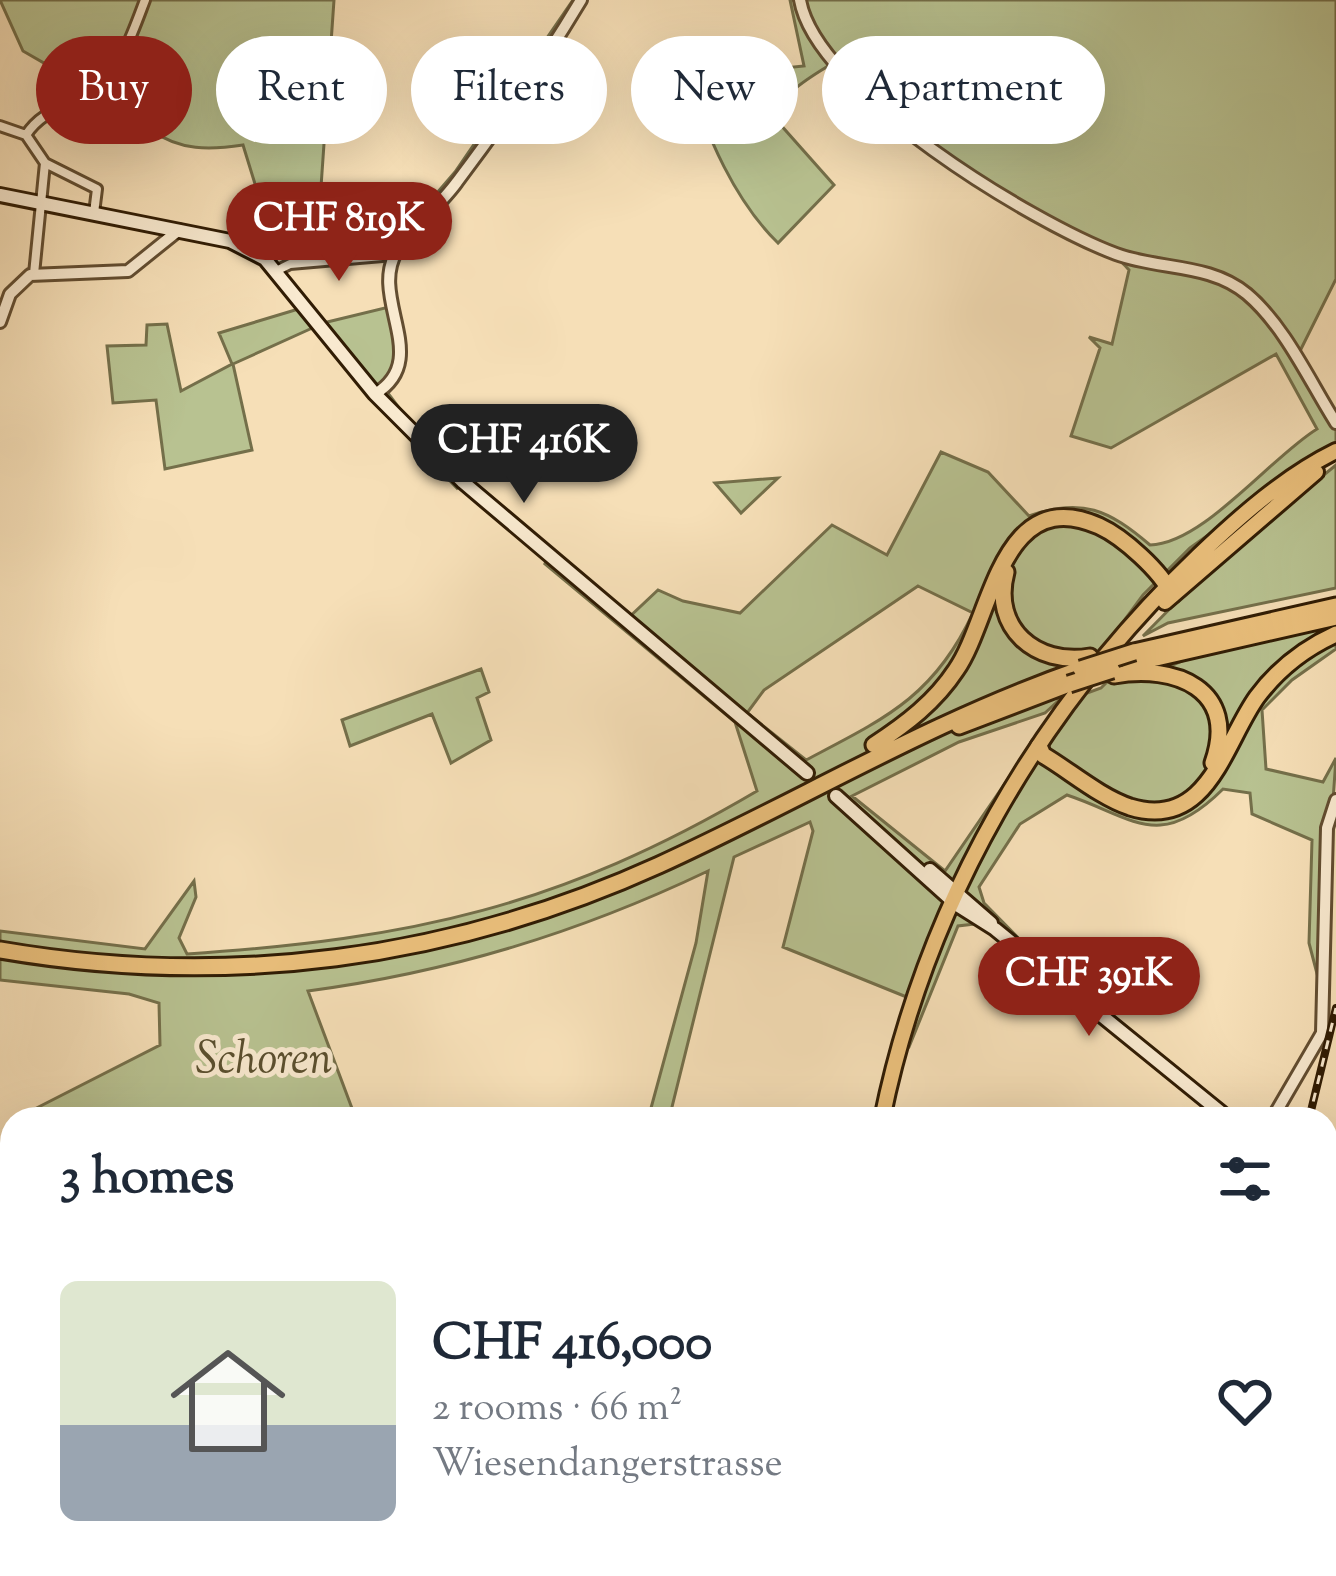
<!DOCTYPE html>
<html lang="en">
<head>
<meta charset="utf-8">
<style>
  :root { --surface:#fff; --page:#f2f2f3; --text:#1f2937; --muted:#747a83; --line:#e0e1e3; --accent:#8f2418 }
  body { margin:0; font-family:"Sorts Mill Goudy",serif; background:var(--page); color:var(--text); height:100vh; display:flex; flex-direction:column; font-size:45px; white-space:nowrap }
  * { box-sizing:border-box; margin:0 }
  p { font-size:39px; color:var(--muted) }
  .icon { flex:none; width:66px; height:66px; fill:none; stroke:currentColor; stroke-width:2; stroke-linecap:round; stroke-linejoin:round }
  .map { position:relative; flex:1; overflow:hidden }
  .panel { position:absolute; left:0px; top:1107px; width:1338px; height:471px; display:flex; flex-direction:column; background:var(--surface); border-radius:36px 36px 0 0; box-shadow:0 12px 48px #0002 }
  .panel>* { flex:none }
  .top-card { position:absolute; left:36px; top:36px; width:1266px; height:108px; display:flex; gap:24px }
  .price { position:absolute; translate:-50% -102px; padding:0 27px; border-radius:42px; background:var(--accent); color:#fff; font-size:39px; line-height:78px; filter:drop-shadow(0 3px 6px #0008) }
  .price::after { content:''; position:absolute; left:50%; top:72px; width:36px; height:27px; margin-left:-18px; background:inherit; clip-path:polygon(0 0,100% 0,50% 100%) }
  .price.active { background:#222; color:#fff }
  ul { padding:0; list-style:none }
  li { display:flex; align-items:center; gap:36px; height:300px; padding:0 60px }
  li+li { border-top:3px solid var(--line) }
  li span { display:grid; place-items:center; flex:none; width:336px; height:240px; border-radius:18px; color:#555 }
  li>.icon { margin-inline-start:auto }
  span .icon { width:144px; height:144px; fill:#fffc; stroke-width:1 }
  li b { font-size:51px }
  h2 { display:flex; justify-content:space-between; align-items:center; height:144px; padding:0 60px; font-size:51px }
  .tag { padding:0 42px; border-radius:54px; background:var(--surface); box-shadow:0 12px 48px #0002; font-size:42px; line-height:108px }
  .tag.active { background:var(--accent); color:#fff }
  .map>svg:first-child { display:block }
  .green { fill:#b8c291; stroke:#746f4a; stroke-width:3; fill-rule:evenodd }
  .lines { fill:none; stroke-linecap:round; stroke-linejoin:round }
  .stream { stroke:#717c6e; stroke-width:3 }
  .minor-casing { stroke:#624d31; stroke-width:14 }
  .tertiary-casing { stroke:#624d31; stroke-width:16 }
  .secondary-casing { stroke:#301c04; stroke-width:18 }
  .primary-casing { stroke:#301c04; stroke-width:20 }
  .motorway-casing { stroke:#301c04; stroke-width:21 }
  .minor { stroke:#f9ead0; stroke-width:8 }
  .tertiary { stroke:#f9ead0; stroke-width:10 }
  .secondary { stroke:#f9ead0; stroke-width:12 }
  .primary { stroke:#ebc07c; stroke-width:14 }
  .motorway { stroke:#ebc07c; stroke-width:15 }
  .rail-casing { stroke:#301c04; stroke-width:8 }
  .rail { stroke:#f9ead0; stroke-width:3; stroke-dasharray:9; stroke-linecap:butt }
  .motorway-bridge-casing { stroke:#301c04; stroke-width:21; stroke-linecap:butt }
  .motorway-bridge { stroke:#ebc07c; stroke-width:15 }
  .labels { text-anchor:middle; stroke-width:10; stroke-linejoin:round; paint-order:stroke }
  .park-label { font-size:45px; font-style:italic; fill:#594e2e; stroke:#f9ead0 }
</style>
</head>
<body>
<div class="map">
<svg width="1336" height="1576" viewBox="0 0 1336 1576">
  <rect width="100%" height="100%" fill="#f6dfb7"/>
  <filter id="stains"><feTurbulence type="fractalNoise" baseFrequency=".00167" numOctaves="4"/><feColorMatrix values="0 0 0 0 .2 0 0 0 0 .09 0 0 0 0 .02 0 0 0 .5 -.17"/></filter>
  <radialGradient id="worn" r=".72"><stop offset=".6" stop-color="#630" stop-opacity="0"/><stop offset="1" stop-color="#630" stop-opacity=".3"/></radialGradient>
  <!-- green -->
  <path class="green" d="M0,0H334L318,230L257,220L260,200L243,145C210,150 180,151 151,130C138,121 134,118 117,116L118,85L96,88L71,54L44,63L23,51Z
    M573,0H581L456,185L394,255L317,265L318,238L400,236L455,172Z
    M790,0H1336V279L1296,359L1336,422V444L1190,548L1143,595L1098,656L1064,663L1058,701L1045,713L959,742L852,796L945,871L1060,703L1101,688L1114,675L1170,672V666L1189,658L1336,625V634L1288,670L1336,639V649L1292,680L1262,710L1266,769L1323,782L1336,758L1320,985L1309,943L1312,840L1252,814L1250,793L1223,789C1159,853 1133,817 1067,795L1020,824L979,887L984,903L1034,954L983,923L958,926L909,1047L897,1060L914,1000L783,947L813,831L810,822L734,857L669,1119H648L696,943L708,871C578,933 450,972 308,991L356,1119H15L160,1045L159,1003L129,994L0,980V931L145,949L194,881L196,897L179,938L187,954C412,939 560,907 757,791L735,722L544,563L558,566L625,621L658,590L683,601L740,613L832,525L887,555L941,452L988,472L1029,516C1082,497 1109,510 1150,545C1203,544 1271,457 1317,429L1276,354L1111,448L1071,436L1100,348L1089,337L1112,344L1129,270C1103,239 1060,229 1026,208C955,168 890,120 834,62C813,77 774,94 779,123L834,185L778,243C738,204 702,133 693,77L804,66ZM918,586L973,613C934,697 884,719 806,760L747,713L764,690Z
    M393,306L402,355L384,388L403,413L400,417L463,482L457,488L371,399L374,393L319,325L233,364L252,450L165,469L156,400L113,403L107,346L146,345L147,325L167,324L181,391L232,364L219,333L305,307L319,324Z
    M1336,465V588L1168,623L1143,636L1209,569Z
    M778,478L741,513L715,483Z
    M481,669L489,692L477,698L491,740L451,763L432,714L350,746L342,720Z
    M1326,1309L1336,1316V1576H1086L1092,1566H1326Z
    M12,1358V1566H265L261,1576H0V1423Z
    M272,1566H498V1576H268Z
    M689,1566H855V1576H696Z"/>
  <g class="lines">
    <!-- stream -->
    <path class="stream" d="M102,78L122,46
      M194,1576L195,1566"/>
    <defs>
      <path id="minor" d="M0,126L26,135L45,163L34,274
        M26,135C44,107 74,106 98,86C122,66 134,29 145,0
        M45,163L97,189L94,213
        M276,271L290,264L394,255
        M958,1576L965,1566"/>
      <path id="tertiary" d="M800,0C816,92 1033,223 1116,254C1159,270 1210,263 1247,294C1285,326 1310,382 1336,423
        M0,322L10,294L30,275L128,271L179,230
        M375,394C433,359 368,298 397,251C413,226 439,207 457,182C500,125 544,62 581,0
        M1272,1119L1322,1033L1327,828L1336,800"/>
      <path id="secondary" d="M0,195L230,241L265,259L375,394L463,482L807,773
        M836,796L957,905L995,929L1229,1119
        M930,870L991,923
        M1326,1190L1336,1197"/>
      <path id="primary" d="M1165,602L1316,472
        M882,1119C926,903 1039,708 1198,556C1239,517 1285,476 1336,451
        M867,1576V1566"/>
      <path id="motorway" d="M1006,572C991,628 1036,666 1090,657
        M1134,652L1336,606
        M1130,664L1336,617
        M1114,675C1175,664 1239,689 1213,763
        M959,726L1069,684
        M874,745C906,724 935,702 956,670C992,619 1000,482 1099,526C1123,537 1161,571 1172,595
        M1039,746L1043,755C1070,771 1100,797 1130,807C1208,831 1224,743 1257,697C1278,669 1305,648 1336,634
        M0,950C226,989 450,960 659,865C804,799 928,722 1081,669"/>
    </defs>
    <!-- minor casing -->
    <use href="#minor" class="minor-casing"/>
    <!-- tertiary casing -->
    <use href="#tertiary" class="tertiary-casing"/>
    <!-- secondary casing -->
    <use href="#secondary" class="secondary-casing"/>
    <!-- primary casing -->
    <use href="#primary" class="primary-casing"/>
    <!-- motorway casing -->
    <use href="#motorway" class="motorway-casing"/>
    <!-- minor -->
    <use href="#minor" class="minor"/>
    <!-- tertiary -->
    <use href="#tertiary" class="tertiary"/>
    <!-- secondary -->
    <use href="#secondary" class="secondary"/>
    <!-- primary -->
    <use href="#primary" class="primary"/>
    <!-- motorway -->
    <use href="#motorway" class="motorway"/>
    <defs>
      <path id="rail" d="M1309,1119L1336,1008
        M1060,1576L1066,1566"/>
    </defs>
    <!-- rail casing -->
    <use href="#rail" class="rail-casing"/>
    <!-- rail -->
    <use href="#rail" class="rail"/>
    <defs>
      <path id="motorway-bridge" d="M1081,669L1134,652
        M1069,684L1112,670"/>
    </defs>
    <!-- motorway-bridge casing -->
    <use href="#motorway-bridge" class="motorway-bridge-casing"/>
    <!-- motorway-bridge -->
    <use href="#motorway-bridge" class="motorway-bridge"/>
  </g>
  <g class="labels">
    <!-- park labels -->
    <g class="park-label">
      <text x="264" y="1072">Schoren</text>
    </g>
  </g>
  <rect width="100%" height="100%" filter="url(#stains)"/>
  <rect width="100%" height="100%" fill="url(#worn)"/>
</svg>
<b class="price" style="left:339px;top:284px">CHF 819K</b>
<b class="price active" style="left:524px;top:506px">CHF 416K</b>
<b class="price" style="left:1089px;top:1039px">CHF 391K</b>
<div class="top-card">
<a class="tag active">Buy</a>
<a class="tag">Rent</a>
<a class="tag">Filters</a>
<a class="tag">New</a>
<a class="tag">Apartment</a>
</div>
<section class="panel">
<h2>3 homes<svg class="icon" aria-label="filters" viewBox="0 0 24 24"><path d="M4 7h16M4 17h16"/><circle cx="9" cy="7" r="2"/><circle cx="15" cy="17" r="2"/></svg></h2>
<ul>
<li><span style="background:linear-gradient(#dfe7d0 60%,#9aa5b1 0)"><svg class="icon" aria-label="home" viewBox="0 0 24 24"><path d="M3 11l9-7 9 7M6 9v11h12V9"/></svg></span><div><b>CHF 416,000</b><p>2 rooms · 66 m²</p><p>Wiesendangerstrasse</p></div><svg class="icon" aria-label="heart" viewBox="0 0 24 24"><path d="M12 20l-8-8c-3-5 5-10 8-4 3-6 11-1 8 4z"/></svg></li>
</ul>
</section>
</div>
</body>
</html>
